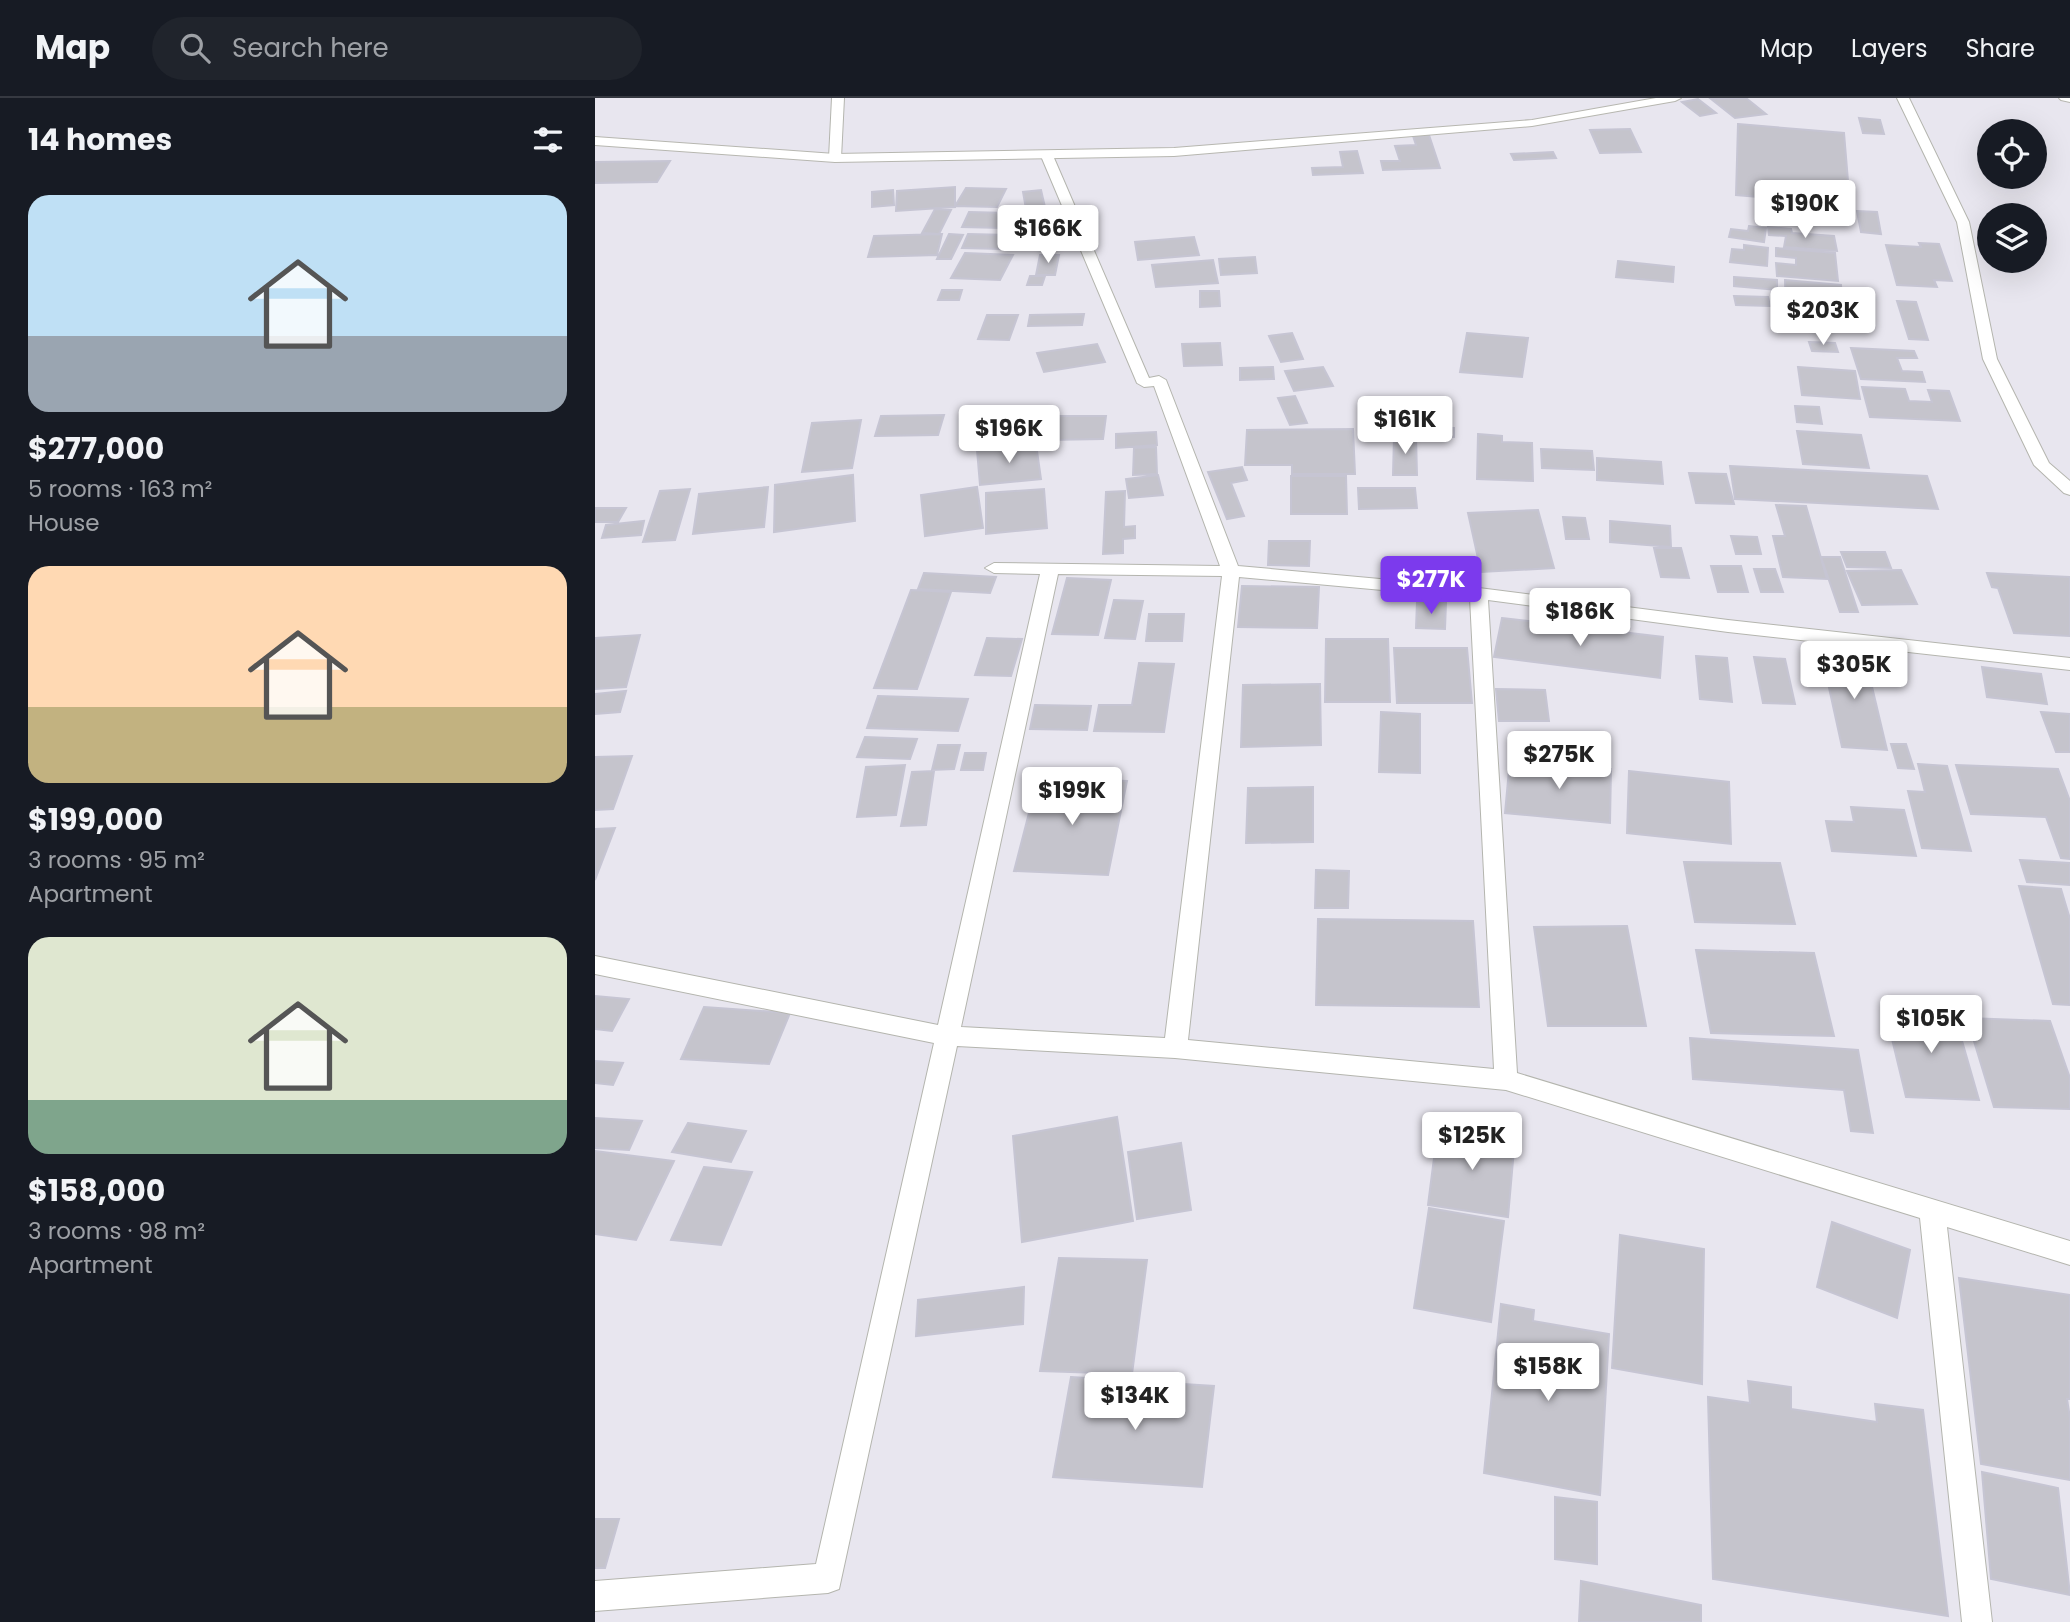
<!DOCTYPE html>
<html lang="en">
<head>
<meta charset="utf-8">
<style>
  :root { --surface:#171b24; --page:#20242c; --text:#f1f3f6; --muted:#9ea1a6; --line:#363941; --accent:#7c3aed }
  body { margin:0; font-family:Poppins,sans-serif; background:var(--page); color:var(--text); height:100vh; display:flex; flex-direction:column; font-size:26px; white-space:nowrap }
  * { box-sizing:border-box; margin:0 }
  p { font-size:23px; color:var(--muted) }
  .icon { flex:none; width:38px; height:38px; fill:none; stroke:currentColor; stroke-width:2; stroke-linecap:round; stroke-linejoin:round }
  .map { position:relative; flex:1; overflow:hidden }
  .panel { display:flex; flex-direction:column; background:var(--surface); width:595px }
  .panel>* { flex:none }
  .controls { position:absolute; left:1382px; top:21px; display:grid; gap:14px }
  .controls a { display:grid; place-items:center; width:70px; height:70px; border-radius:50%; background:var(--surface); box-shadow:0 7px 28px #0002; font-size:35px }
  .price { position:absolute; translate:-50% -60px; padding:0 16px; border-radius:7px; background:#fff; color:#222; font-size:23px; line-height:46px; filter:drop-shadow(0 2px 4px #0008) }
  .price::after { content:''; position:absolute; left:50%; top:42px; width:21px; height:16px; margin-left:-10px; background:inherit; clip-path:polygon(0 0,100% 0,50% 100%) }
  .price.active { background:var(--accent); color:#fff }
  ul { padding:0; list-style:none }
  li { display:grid; align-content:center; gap:14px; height:371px; padding:0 28px }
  li span { display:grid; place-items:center; height:217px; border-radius:21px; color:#555 }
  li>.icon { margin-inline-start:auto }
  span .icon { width:126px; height:126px; fill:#fffc; stroke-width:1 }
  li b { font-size:30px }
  h2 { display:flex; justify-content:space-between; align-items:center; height:84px; padding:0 28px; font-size:30px }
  header { display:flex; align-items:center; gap:42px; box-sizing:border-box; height:98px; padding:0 35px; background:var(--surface); border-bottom:2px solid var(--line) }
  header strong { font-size:33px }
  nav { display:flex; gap:38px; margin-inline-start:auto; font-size:24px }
  .search { width:490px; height:63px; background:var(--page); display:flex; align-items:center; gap:18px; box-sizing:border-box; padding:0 24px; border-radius:38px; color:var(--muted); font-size:26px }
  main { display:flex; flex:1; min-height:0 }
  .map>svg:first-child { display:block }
  .building { fill:#c5c4cc; stroke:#c6c5d3; stroke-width:2 }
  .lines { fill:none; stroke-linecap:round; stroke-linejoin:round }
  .street-casing { stroke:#b4b5ae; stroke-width:2 }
  .secondary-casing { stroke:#b7b7b0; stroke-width:2 }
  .street { fill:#fff; fill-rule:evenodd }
  .secondary { fill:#fff; fill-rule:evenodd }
</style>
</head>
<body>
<header>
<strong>Map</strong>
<div class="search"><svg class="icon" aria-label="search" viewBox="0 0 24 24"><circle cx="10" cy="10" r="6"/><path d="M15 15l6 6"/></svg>Search here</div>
<nav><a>Map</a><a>Layers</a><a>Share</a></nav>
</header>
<main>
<section class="panel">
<h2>14 homes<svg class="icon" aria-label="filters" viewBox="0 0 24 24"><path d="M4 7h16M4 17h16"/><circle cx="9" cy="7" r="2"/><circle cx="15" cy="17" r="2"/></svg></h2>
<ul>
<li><span style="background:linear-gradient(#bfe0f5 65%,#9aa5b1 0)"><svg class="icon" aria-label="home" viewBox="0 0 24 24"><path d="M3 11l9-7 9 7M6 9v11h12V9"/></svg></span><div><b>$277,000</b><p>5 rooms · 163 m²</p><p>House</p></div></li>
<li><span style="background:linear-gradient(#ffd9b3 65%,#c2b280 0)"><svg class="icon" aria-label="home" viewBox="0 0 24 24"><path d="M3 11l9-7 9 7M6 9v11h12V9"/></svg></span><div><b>$199,000</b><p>3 rooms · 95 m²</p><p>Apartment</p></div></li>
<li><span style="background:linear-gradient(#dfe7d0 75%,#7fa58c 0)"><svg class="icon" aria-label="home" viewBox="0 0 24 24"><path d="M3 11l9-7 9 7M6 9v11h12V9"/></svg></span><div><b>$158,000</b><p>3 rooms · 98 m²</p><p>Apartment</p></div></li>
</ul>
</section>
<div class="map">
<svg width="1475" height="1524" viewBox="0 0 1475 1524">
  <rect width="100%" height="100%" fill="#e8e6ef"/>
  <!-- building -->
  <path class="building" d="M1151,0L1171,16L1140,20L1116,1Z
    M1103,1L1121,15L1105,18L1087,4Z
    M1264,20L1285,22L1289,36L1268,35Z
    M1143,26L1249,35L1255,107L1141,97Z
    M1035,31L1046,54L1005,55L995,32Z
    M834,37L845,70L788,72L786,63H805L800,48L821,47L818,38Z
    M762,53L768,75L718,77L717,70L748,69L745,54Z
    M958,54L961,60L919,62L916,56Z
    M75,63L62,84L0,85V64Z
    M360,89V109L301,113L302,93Z
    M371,90L411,91L402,109L360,108Z
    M298,92L299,107L277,109V94Z
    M446,92L450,109L431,111L428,94Z
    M340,111L356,112L344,136L327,135Z
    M1262,113L1282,114L1286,136L1266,134Z
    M374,114L414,115L408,130L367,129Z
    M416,121L433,122L429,132L412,131Z
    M1154,128L1171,130L1169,144L1134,139L1136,131L1153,133Z
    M1173,129L1196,131L1197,135L1239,138L1242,153L1189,149L1191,138L1174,137Z
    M347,136L342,157L273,159L279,138Z
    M354,136L368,137L356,161H342Z
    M373,136L413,137L407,151L367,150Z
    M599,139L604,157L543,162L540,144Z
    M1324,145L1344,146L1357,183L1339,182L1342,189L1302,187L1291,147L1326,149Z
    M1149,147L1173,150L1172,168L1135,164L1137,151L1149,152Z
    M1181,150L1240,155L1243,183L1182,178L1181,165L1201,167V160L1181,158Z
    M370,155L418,157L405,182L356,180Z
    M445,157H464L460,177H441Z
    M660,159L662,175L626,177L624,161Z
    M618,162L623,185L561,189L557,167Z
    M1023,163L1079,169L1078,184L1021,179Z
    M435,178H450L447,187H432Z
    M1139,179L1182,182V192L1139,188Z
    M1190,182L1246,187L1249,223L1233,222L1232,208L1213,207L1214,220L1191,218Z
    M347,192H367L364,202H343Z
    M605,193H624L625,208L605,209Z
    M1139,198L1173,199L1175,208L1141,207Z
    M1302,203L1321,204L1333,242L1314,241Z
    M489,216L487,227L433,228L435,217Z
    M392,217H423L414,242L383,241Z
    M697,235L708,261L686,264L674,238Z
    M872,235L933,240L927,279L865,274Z
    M1214,244L1240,245L1243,254L1217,253Z
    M625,245L627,267L589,268L587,246Z
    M502,246L510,264L449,274L442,255Z
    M1256,250L1319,253L1322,260H1302L1307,273L1327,274L1330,284L1266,281Z
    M678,269L679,281L645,282V270Z
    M728,269L738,288L699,293L690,273Z
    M1203,269L1260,273L1265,301L1207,297Z
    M1267,289L1310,291L1314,303L1337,304L1333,292L1354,293L1365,323L1275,319Z
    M700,298L712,325L695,327L683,300Z
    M1200,308L1224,309L1227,326L1202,324Z
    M349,317L343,337L280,338L286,318Z
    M457,318H511L508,341L453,342Z
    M266,322L257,370L207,374L217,325Z
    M818,329L859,330V339L818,337Z
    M758,331L760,376H697V367H650L652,332Z
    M1202,333L1266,337L1274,370L1208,366Z
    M561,334L562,347L521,350V336Z
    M883,336L907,338V344L937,345L938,383L882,381Z
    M799,338H821L822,377H798Z
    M441,346L446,381L385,387L382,352Z
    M561,349L562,376L538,377L539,350Z
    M946,351L997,353L999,372L947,370Z
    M1002,360L1066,364L1068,386L1002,382Z
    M1135,368L1332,378L1343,411L1140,401Z
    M647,369L652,382L636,385L649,418L632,421L613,374Z
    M1094,375L1131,376L1139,406L1101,405Z
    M258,377L260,423L179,434L180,387Z
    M563,377L568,397L534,400L531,381Z
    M696,378H751L752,416H696Z
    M173,389L169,429L98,436L104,396Z
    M382,389L388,430L330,438L326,397Z
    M763,390H820L822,410L764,411Z
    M95,391L80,442L48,444L65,393Z
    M449,391L452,430L391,436V395Z
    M530,393L529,429L540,428V440L528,441V455L508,456L511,394Z
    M1181,407L1211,408L1232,481L1188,479L1178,438H1190Z
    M0,410H31L23,424H0Z
    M943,412L959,470L886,474L873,415Z
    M968,419L990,420L994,441H971Z
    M49,423L46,437L7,440L11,427Z
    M1015,423L1075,428L1076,449L1015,444Z
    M1136,438L1162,439L1166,456H1141Z
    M674,443H715L714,468L673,467Z
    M1059,450H1086L1094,480L1066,479Z
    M1246,454H1290L1296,470L1252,469Z
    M1226,459H1245L1263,514H1245Z
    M1116,468H1146L1153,494H1123Z
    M1159,471H1180L1188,494H1166Z
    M1306,472L1322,506L1267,507L1252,473Z
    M329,475L401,479L395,495L323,491Z
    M1392,475L1475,479V538L1419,535L1403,490L1397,489Z
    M472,480L516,482L503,537L457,536Z
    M647,488L724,489L722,530L643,529Z
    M316,492L356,494L322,591L279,590Z
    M519,502L548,503L540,541L510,540Z
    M822,504L851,505L850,531L821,530Z
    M554,516H589L587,543H551Z
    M907,520L1068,539L1065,580L899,559Z
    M45,537L31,589L0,591V540Z
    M392,540L427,541L416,578L380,577Z
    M731,541H793L795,604H730Z
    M799,550H872L877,605H802Z
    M1226,553L1269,555L1292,652L1247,649Z
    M1101,558L1132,560L1137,604L1105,601Z
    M1159,559L1190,561L1200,606L1168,605Z
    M544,565L579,566L569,634L499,633L504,607H537Z
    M1387,569L1446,576L1452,606L1392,599Z
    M725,586L726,647L646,649L648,587Z
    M901,591L950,592L954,623H904Z
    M31,593L25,614L0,616V596Z
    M283,598L373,601L363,633L272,630Z
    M440,607L496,608L492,632L435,631Z
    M786,614L825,616V675L784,674Z
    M1446,614L1475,616V654H1461Z
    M270,639L322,641L315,661L262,659Z
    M1296,646H1311L1319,671L1303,670Z
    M343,647H365L359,671L337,672Z
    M370,655H391L388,672H366Z
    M37,658L18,711L0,712V659Z
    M915,661L1016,671L1015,725L910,715Z
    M1323,666L1352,668L1376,753L1327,750L1313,693L1330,694Z
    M310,667L301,717L262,719L271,669Z
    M1361,667L1463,671L1475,703V761L1466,760L1451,719L1376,716Z
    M339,673L331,727L306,728L317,674Z
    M1034,673L1134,684L1136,746L1032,735Z
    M443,680L532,683L513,777L419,773Z
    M718,689V744L651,745L653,690Z
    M1256,709L1309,712L1321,758L1237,753L1231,723L1259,724Z
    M20,730L0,782V731Z
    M1425,762L1475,765V787L1432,784Z
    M1089,764L1185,765L1200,826L1100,824Z
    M721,772L754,773L753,810H720Z
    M1424,788L1466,791L1475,821V907L1458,906Z
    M723,821L878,823L884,909L721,907Z
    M1032,828L1051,928H953L939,829Z
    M1101,852L1219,855L1239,938L1116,935Z
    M0,898L34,901L17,933L0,931Z
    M109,909L195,915L174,966L86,961Z
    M1290,912L1359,915L1384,1002L1311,999Z
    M1372,920L1455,923L1475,980V1011L1399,1009Z
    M1095,940L1263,952L1278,1035L1256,1033L1249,992L1098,981Z
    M0,963L28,965L18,987L0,985Z
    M522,1019L538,1123L427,1144L418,1038Z
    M0,1020L47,1023L34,1052L0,1050Z
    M93,1025L151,1033L136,1064L77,1054Z
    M843,1029L920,1040L913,1119L833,1107Z
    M586,1045L596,1112L542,1121L533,1054Z
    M0,1053L79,1063L41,1142L0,1136Z
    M109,1069L157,1074L126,1147L76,1142Z
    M834,1110L909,1123L896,1224L819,1210Z
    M1237,1124L1315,1152L1302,1220L1222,1189Z
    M1025,1137L1109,1151L1107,1286L1017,1270Z
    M464,1160L552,1162L537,1276L445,1273Z
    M1364,1180L1475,1197V1301H1472L1475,1320V1382L1386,1366Z
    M429,1189L428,1226L321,1238L323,1202Z
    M906,1206L939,1212L938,1223L1014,1236L1005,1397L889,1375Z
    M476,1279L619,1288L607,1389L458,1379Z
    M1153,1283L1196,1289V1311L1282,1324L1280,1306L1328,1312L1353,1518L1118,1481L1113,1299L1155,1305Z
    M1387,1374L1463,1390L1475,1497L1396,1481Z
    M960,1399L1002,1404V1466L960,1461Z
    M0,1421H24L10,1470H0Z
    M986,1483L1106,1507V1524H984Z"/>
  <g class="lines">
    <defs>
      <path id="street" d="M237,0H249L246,60L240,64L234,60Z
        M1302,0H1314L1374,124L1402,261L1454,365L1475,383V397L1469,395L1439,367L1388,261L1362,124Z
        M464,52L470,56L459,60L554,280L564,278L571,282L643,468L884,490L1133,522L1475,560V572L1133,534L893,502L922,975L1475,1143V1167L1352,1129L1397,1524H1367L1325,1120L911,992L580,960L362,948L244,1491L233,1495L0,1513V1483L221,1466L339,945L0,876V858L343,927L445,476L399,475L390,470L399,465L625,468L559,288L549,289L542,285L446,58ZM463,476L627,478L570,940L366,929ZM644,479L875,500L899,971L593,942Z"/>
      <path id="secondary" d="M1061,0H1086L1080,3L937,28L579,58L240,64L0,47V39L240,56L579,50L937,22Z
        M1464,0H1475V4L1466,2Z"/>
    </defs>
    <!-- street casing -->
    <use href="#street" class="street-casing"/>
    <!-- secondary casing -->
    <use href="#secondary" class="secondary-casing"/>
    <!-- street -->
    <use href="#street" class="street"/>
    <!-- secondary -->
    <use href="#secondary" class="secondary"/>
  </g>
</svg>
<div class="controls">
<a><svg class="icon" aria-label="locate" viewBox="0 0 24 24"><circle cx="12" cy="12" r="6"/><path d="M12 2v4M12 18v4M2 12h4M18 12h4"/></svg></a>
<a><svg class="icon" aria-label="layers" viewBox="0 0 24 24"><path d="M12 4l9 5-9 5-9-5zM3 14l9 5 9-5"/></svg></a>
</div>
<b class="price" style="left:1210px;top:142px">$190K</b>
<b class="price" style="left:453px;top:167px">$166K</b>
<b class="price" style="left:1228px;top:249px">$203K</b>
<b class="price" style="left:810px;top:358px">$161K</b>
<b class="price" style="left:414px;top:367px">$196K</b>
<b class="price active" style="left:836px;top:518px">$277K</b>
<b class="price" style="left:985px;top:550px">$186K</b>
<b class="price" style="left:1259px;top:603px">$305K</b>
<b class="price" style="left:964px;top:693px">$275K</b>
<b class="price" style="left:477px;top:729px">$199K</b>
<b class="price" style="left:1336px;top:957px">$105K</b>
<b class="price" style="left:877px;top:1074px">$125K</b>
<b class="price" style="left:953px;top:1305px">$158K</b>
<b class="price" style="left:540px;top:1334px">$134K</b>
</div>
</main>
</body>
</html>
